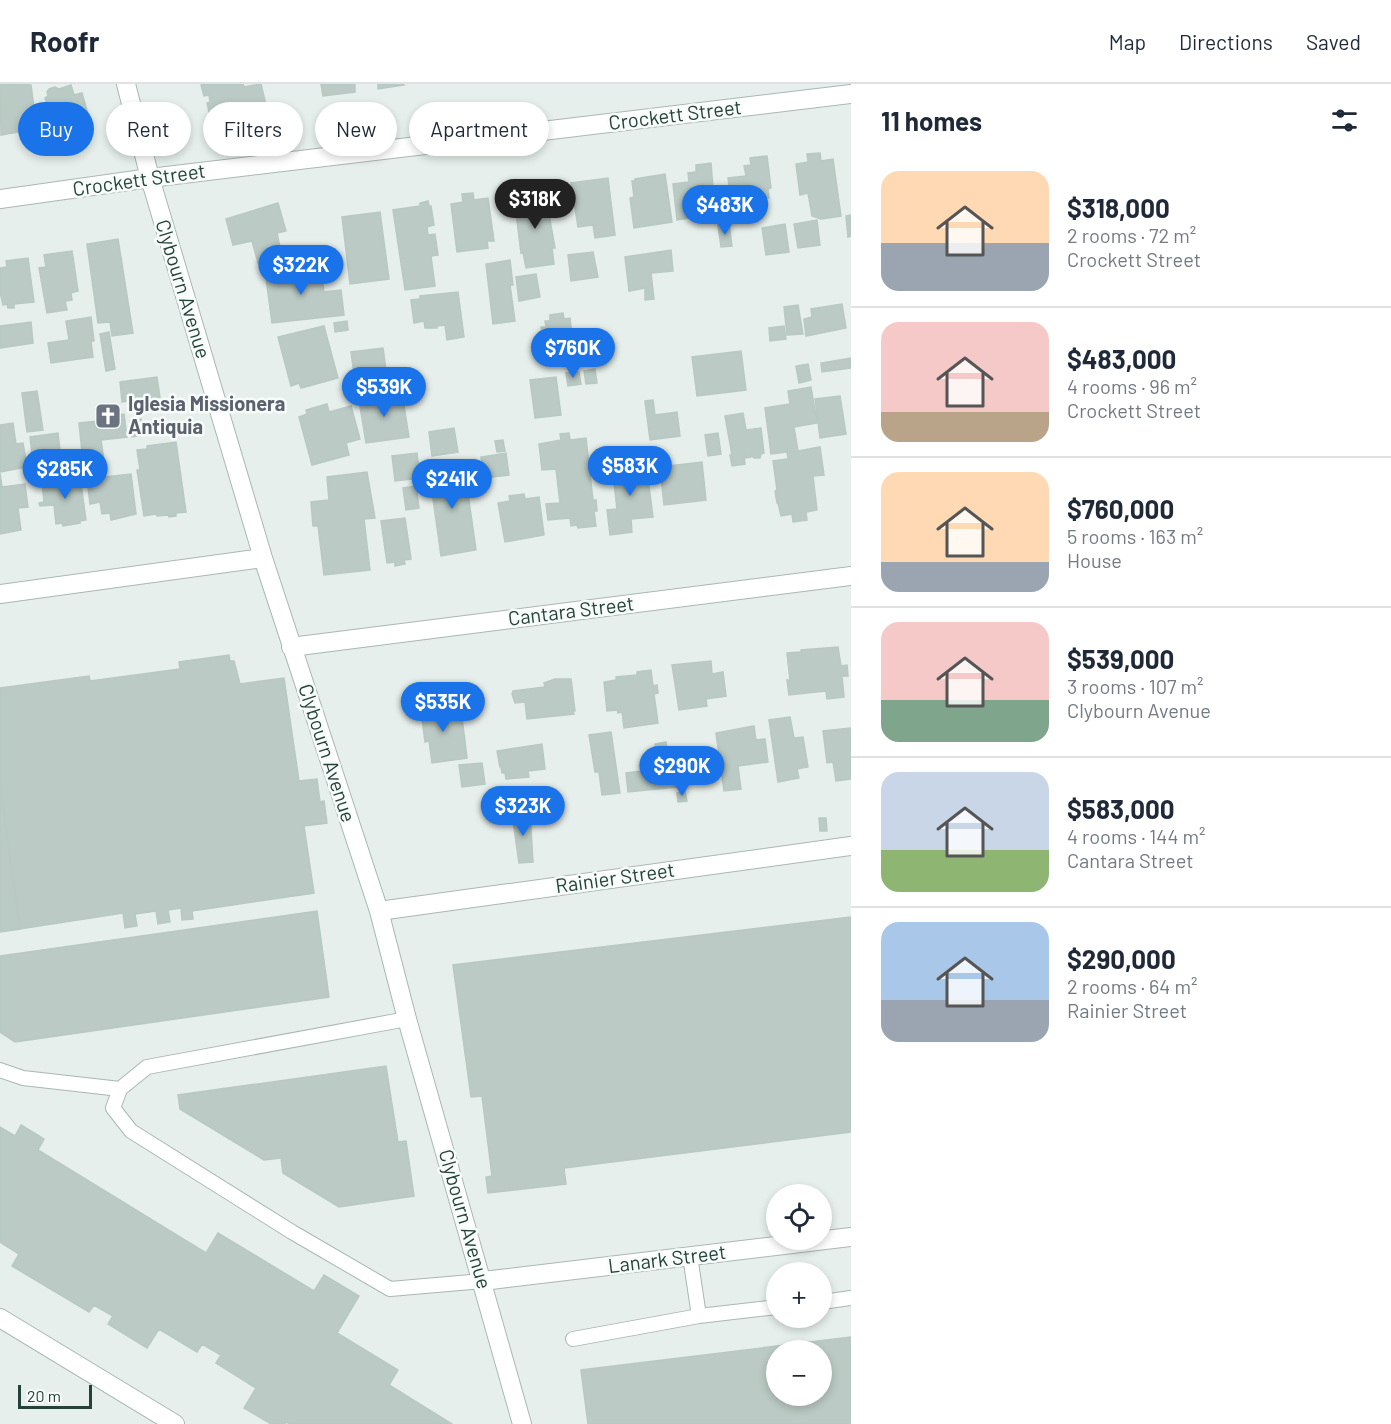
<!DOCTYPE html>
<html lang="en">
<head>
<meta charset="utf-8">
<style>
  :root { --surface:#fff; --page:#f2f2f3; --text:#1f2937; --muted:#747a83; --line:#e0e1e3; --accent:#1a73e8 }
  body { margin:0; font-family:Barlow,sans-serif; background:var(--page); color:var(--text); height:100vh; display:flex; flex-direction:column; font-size:22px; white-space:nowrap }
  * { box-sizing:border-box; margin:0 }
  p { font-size:20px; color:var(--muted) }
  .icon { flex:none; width:33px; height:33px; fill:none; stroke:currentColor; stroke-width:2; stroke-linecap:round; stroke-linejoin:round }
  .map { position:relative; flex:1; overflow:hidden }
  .details { display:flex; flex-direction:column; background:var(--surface); width:540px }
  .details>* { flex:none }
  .banner { position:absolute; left:18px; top:18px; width:570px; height:54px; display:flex; gap:12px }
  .buttons { position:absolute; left:766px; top:1100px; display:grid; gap:12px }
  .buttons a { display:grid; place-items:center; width:66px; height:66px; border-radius:50%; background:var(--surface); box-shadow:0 3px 9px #0003; font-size:30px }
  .scale { position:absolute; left:18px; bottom:15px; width:74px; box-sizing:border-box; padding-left:6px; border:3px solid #24423a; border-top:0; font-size:16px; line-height:21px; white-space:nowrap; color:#24423a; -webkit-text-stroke:4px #f7fbf9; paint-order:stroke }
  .price { position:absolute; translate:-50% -51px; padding:0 14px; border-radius:21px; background:var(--accent); color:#fff; font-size:20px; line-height:39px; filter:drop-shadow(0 2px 3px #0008) }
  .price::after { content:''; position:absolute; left:50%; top:36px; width:18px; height:14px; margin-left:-9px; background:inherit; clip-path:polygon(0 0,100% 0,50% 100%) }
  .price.selected { background:#222; color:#fff }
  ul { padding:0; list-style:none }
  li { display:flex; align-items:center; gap:18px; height:150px; padding:0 30px }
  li+li { border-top:2px solid var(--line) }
  li span { display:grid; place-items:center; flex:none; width:168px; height:120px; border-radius:18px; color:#555 }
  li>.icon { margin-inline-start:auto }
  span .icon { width:72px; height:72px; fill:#fffc; stroke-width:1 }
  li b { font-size:26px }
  h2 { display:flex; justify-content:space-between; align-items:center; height:72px; padding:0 30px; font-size:26px }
  .chip { padding:0 21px; border-radius:27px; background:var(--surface); box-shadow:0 3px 9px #0003; font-size:21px; line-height:54px }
  .chip.selected { background:var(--accent); color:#fff }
  header { display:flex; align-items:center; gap:36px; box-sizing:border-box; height:84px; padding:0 30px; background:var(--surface); border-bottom:2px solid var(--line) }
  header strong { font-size:28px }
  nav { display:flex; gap:33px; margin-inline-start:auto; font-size:21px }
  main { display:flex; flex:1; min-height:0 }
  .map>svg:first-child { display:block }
  .building { fill:#bbcac4; stroke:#b8c9c2; stroke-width:1.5; fill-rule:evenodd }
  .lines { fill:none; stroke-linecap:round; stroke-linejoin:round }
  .lane-casing { stroke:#a8b8b2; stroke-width:16 }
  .street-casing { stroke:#a8b8b2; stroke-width:20 }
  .lane { stroke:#fff; stroke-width:14 }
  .street { stroke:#fff; stroke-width:18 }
  .labels { text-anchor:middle; stroke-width:5; stroke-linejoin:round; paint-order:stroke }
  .street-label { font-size:20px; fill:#24423a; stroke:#f7fbf9 }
  .worship-label { font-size:20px; font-weight:bold; fill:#5b616d; stroke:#f7fbf9; text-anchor:start }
</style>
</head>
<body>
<header>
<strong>Roofr</strong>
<nav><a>Map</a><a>Directions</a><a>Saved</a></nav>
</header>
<main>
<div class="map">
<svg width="851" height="1340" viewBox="0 0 851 1340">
  <rect width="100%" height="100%" fill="#e6efeb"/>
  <!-- building -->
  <path class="building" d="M0,0L31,1L36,39H34L35,45L1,51Z
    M206,0H243L244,3L261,0L266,21L211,36L207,19L210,18L209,11L204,12L201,1Z
    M321,0H355V8L323,12Z
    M378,0H403L404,1L378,5Z
    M71,1L74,11L82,9L88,30L79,32L81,38L83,37L84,40L82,41V45L78,46L77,44L68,46L69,48L59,49L57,43L50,45L45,29L49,28L45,14L48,12L47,8L49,5L55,3L59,5Z
    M820,69L821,77L833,75L841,132L821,135L812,132L808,109L800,111L796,80L808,78L807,70Z
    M767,72L771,104L768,105L769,114L760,115L761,122L732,126L728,94L746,92L744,82L751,81L750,74Z
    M711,79L715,129L677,136L673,100L689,98L688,89L696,88V81Z
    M665,90L672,138L634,144L630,114L634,113L632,97H635V95Z
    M608,94L615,151L595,154L593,141L578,143L571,99Z
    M545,108L555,164H552L554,180L526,184L523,168L521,169L514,113Z
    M473,109L474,116L488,114L494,157H487L488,164L457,168L451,120L463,118L462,110Z
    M428,117L429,122H431L434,141L427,143L428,151L435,150L438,171L431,172L435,202L405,206L393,126L420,122V119Z
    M278,119L286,147L277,149L282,173L258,179L252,157L233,161L226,135Z
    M380,128L389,195L350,200L342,133Z
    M851,131V152L848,153L846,132Z
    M817,136L820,161L798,164L794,140Z
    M729,140L732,162L721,163L718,141Z
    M785,140L789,168L766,171L762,144Z
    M118,155L133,249L112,252L110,238L98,239L87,160Z
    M671,166L673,187L651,189L654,215L645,216V204L629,207L625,173Z
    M72,167L78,207L71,209L72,216L65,217L67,226L47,229L39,184L46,183L44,171Z
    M593,168L598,193L571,197L568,171Z
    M28,174L34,218L14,220V224H8L7,220L3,221L0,208V184L7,183L6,177Z
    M338,176L339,187L330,189L328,177Z
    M510,176L513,201H510L515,237L493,240L486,180Z
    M294,183V187L321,184L324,208L341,206L344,231L272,239L265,187Z
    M536,190L540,213L519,217L516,193Z
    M458,208L464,253L447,256L445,241L437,242V244H425L424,237L414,239L411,216L420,215V212Z
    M842,220L846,244L806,252L804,235L812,233L811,225Z
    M798,221L803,250L787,251L784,223Z
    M563,229L564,235L570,234L573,261L549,265L548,256L543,257L541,243H546L545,237H550V231Z
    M91,233L94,257H91L93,273L51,279L48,259L69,256L66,237Z
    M347,237L348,246L335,248L334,239Z
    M31,238L33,259L0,264V242Z
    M324,242L338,294L301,304L299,299L291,302L278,253Z
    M784,242L786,255L770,257L769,244Z
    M109,248L115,285L106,287L100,250Z
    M383,264L388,301L356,305L351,268Z
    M741,267L746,306L697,312L692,273Z
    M851,274V284L822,288L821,279Z
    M808,280L811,296L799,299L796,282Z
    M595,285L597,299L586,300L584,287Z
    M579,288L581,300L568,302L566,289Z
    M157,293L160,313L122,318L120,298Z
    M556,293L561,331L535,334L530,296Z
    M811,303L817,339L794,343L798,367L820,363L824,391L813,392L817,426L806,428L807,436L793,438L792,430L781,432L778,419H777L775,407L777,406L773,377L788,375L787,368L771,370L765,324L790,320L788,307Z
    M356,305L358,315L349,316L348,306Z
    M37,307L43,346L27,348L22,309Z
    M402,309L409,353L366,359L359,316Z
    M840,312L846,350L820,354L815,315Z
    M653,316L655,331L677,328L680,352L650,356L645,317Z
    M327,320L329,328L351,322L360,355L346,359L349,371L312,381L299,333L307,330L306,326Z
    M743,329L746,346L761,344L764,369L761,370L760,374H754L751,371V373L746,374L744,372L745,380L732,382L730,371H732L725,332Z
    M124,330L127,353L101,356L104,377L101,385L87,388L83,378L79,339L99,337V333Z
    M141,335L144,351L132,353L130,337Z
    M13,339L16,360L23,359L27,383L0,388V341Z
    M454,344L458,368L432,372L429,348Z
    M58,349L61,374L33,378L30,353Z
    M569,349L570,356L586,354L593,416H596L597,427H594L596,442L578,444L577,441L571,442L570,434L548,436L546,420L560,419L556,385L542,386L539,360L561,356L560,350Z
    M718,349L721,370L708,372L705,351Z
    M503,356L505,367L497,368L495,357Z
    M176,358L186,428L176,429V432L169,433L168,431L157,432L156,430L144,432L137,386H140L137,366L147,365V362Z
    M417,369L420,394L395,397L392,372Z
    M506,369L509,391L484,394L481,373Z
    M646,378L653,433L631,435L632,448L610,451L607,426L617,425L612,381Z
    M702,378L706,416L664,421L660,383Z
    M464,381L476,466L441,472L429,386Z
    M367,388L375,434L364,435L370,486L324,491L318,442H313L311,418L329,416L327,393Z
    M0,389L2,403L25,400L28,423L18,424L21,446L0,450Z
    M131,390L136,430L111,436L110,429L102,430L100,418L90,420L87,395Z
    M80,393L86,436L80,437V439L63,442L62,439L56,440L54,421L40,422L39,419L44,418L42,398Z
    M416,402L419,424L406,426L403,404Z
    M524,410L525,415L539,413L544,451L505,458L498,419L510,417L509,412Z
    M405,434L411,475L404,476L405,480L395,482V478L387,479L381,437Z
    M838,563L841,582L847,581L848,592H842L844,613L827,615L826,607L789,611L787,596H790L787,569L801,568V566Z
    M229,571L230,577H234L240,600L284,594L299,697L317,695L320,718L324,717L327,739L304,742L314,809L192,827L193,835L182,836L181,824L168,826L170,838L158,840L156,827L135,830L137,842L125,844L123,829L20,845L0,701V604L89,592L90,597L180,585L179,578Z
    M711,577L712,590L723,588L726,612L706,615L707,622L679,626L672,581Z
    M651,586L653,602L657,601L658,609L654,610L658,639L624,644L622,628L618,629L617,626L607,627L604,598L616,596V593L637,591V588Z
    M555,595H571L575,627H573L574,630L527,635L525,618L515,619L512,610L513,607L545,603L544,599Z
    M444,612L447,635L462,633L467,674L432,679L429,657L425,658L421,627L430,626L428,614Z
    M790,633L794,654L803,653L808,683L797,685L799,694L778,698L769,636Z
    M754,642L756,656L765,655L768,678L738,682L741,705L724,707L716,649Z
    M851,644V695L836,697L833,678L827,679L823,647Z
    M611,648L620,709L602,711L599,688H595L589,651Z
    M666,658L668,673L657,674L655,660Z
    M542,660L545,685L528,687L529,693L506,695L505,689H502L501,683H500L497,667Z
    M482,679L485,700L462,703L459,681Z
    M674,683L676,703L628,708L626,689Z
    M0,701L20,845L0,848Z
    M685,707L687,717L678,718L677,709Z
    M530,728L533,778L519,779L512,730Z
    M819,734H826L827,747H820Z
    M317,827L329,913L15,958L0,948V872Z
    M851,833V1048L564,1084L566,1100L488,1109L486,1093L492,1092L482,1012L471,1013L453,881Z
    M386,982L398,1058L406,1057L414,1112L339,1123L283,1089L281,1074L264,1076L180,1025L178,1011Z
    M21,1041L44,1055L38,1066L206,1169L218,1149L314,1207L324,1191L359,1212L337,1249L398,1286L389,1301L452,1340H290L286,1338L285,1340H271L244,1324L256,1304L216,1279L221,1271L202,1260L197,1268L159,1245L147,1264L108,1240L113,1232L94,1221L89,1228L12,1182L19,1170L0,1158V1043L15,1052Z
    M851,1253V1340H588L581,1286ZM777,1266H822V1311H777Z"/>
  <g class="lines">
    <defs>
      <path id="lane" d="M407,935L147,983L120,1005L113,1024L131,1047L292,1148L390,1205L483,1197
        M0,986L23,994L120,1005
        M690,1172L699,1232L777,1223
        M822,1218L851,1214
        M573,1255L699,1232"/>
      <path id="street" d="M126,0L150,94L263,474L379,827L407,935L522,1340
        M0,115L150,94L851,10
        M0,510L263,474
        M291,563L851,492
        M379,827L851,762
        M483,1197L851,1153
        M0,1234L175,1340"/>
    </defs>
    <!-- lane casing -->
    <use href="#lane" class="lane-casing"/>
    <!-- street casing -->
    <use href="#street" class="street-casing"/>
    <!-- lane -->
    <use href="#lane" class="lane"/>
    <!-- street -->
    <use href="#street" class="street"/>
  </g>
  <!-- icons -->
  <defs>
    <symbol id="church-square" viewBox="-11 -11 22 22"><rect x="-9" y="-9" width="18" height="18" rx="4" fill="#6b7280" stroke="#f7fbf9"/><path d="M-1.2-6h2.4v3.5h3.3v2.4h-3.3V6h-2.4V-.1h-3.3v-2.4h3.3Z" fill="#fff"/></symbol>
  </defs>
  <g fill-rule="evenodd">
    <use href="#church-square" x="93" y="317" width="30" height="30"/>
  </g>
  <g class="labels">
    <!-- street labels -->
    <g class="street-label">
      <text transform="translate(675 31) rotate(-7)" y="7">Crockett Street</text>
      <text transform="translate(139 96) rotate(-8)" y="7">Crockett Street</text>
      <text transform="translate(183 205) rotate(73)" y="7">Clybourn Avenue</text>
      <text transform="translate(571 527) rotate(-7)" y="7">Cantara Street</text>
      <text transform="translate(327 669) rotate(72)" y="7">Clybourn Avenue</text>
      <text transform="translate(615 794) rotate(-8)" y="7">Rainier Street</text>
      <text transform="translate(465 1135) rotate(74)" y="7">Clybourn Avenue</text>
      <text transform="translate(667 1175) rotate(-7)" y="7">Lanark Street</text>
    </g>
    <!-- worship labels -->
    <g class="worship-label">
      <text x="128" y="327">Iglesia Missionera<tspan x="128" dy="23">Antiquia</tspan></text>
    </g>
  </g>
</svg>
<div class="buttons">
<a><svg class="icon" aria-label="locate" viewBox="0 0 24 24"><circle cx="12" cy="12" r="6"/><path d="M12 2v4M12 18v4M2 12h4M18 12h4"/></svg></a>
<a>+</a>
<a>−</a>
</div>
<div class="scale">20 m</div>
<b class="price selected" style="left:535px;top:146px">$318K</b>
<b class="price" style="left:725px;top:152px">$483K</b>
<b class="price" style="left:301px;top:212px">$322K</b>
<b class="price" style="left:573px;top:295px">$760K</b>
<b class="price" style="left:384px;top:334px">$539K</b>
<b class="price" style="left:630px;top:413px">$583K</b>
<b class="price" style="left:65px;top:416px">$285K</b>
<b class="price" style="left:452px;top:426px">$241K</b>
<b class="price" style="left:443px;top:649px">$535K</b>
<b class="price" style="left:682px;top:713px">$290K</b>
<b class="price" style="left:523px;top:753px">$323K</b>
<div class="banner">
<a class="chip selected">Buy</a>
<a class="chip">Rent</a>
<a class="chip">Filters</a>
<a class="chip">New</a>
<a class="chip">Apartment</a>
</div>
</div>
<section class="details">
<h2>11 homes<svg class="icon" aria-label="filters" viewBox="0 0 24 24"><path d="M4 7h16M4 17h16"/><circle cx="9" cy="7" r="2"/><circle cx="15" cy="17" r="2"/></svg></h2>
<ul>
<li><span style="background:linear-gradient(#ffd9b3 60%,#9aa5b1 0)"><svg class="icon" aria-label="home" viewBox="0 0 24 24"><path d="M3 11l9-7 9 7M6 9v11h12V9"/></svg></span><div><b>$318,000</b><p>2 rooms · 72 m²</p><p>Crockett Street</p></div></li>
<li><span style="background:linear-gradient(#f6c9c9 75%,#b9a48a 0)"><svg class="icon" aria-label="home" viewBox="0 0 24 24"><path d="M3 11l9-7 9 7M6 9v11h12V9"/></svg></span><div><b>$483,000</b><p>4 rooms · 96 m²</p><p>Crockett Street</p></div></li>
<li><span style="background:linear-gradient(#ffd9b3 75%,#9aa5b1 0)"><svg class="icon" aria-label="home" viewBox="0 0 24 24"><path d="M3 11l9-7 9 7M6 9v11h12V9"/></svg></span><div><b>$760,000</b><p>5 rooms · 163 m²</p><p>House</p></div></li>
<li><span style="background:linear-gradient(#f6c9c9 65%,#7fa58c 0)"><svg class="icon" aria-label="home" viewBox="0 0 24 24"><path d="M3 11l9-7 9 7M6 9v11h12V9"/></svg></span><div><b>$539,000</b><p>3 rooms · 107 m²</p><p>Clybourn Avenue</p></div></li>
<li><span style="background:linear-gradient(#c9d6e8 65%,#8fb573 0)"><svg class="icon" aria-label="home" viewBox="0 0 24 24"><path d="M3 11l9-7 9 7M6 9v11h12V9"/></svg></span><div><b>$583,000</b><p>4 rooms · 144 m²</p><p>Cantara Street</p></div></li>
<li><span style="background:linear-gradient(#a9c7e8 65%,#9aa5b1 0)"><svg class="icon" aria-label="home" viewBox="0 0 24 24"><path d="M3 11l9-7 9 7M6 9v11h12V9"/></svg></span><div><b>$290,000</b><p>2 rooms · 64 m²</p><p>Rainier Street</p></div></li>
</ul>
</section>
</main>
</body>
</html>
